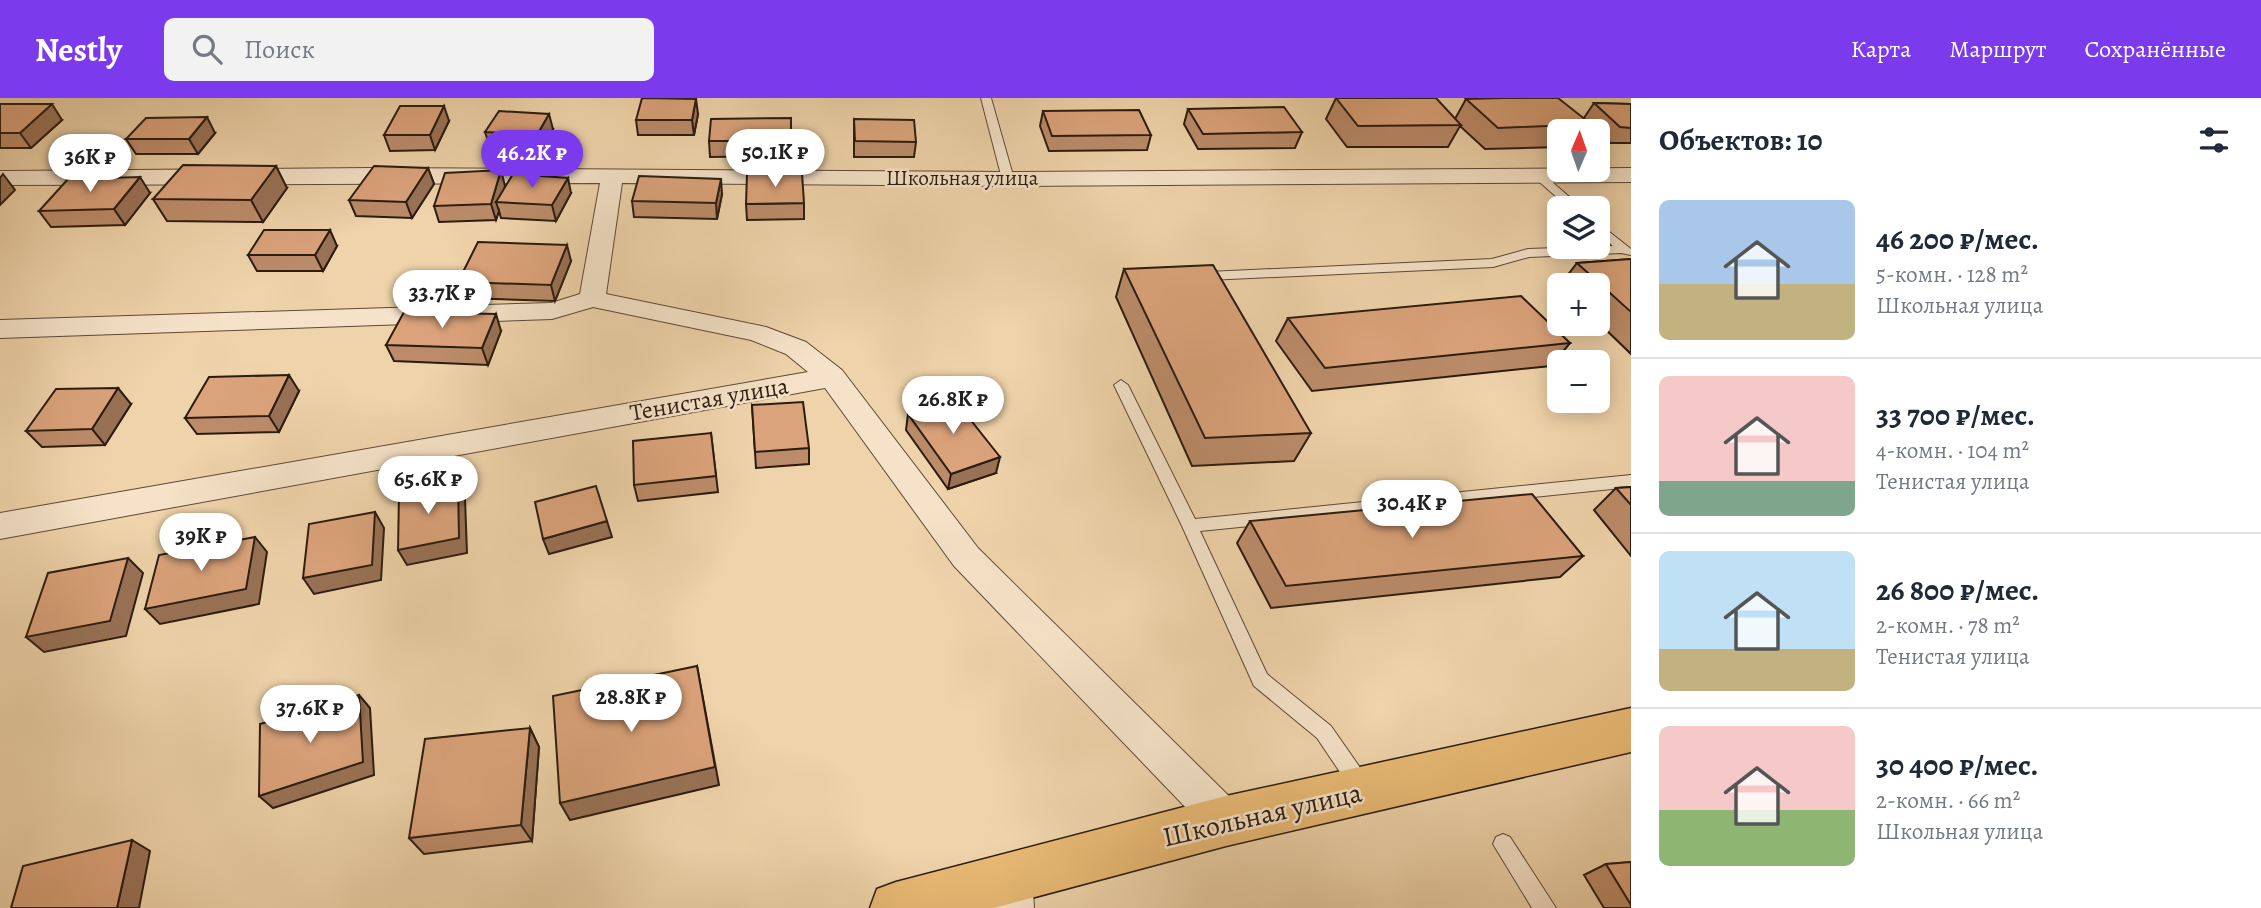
<!DOCTYPE html>
<html lang="ru">
<head>
<meta charset="utf-8">
<style>
  :root { --surface:#fff; --page:#f2f2f3; --text:#1f2937; --muted:#747a83; --line:#e0e1e3; --accent:#7c3aed }
  body { margin:0; font-family:Alegreya,serif; background:var(--page); color:var(--text); height:100vh; display:flex; flex-direction:column; font-size:26px; white-space:nowrap }
  * { box-sizing:border-box; margin:0 }
  p { font-size:23px; color:var(--muted) }
  .icon { flex:none; width:38px; height:38px; fill:none; stroke:currentColor; stroke-width:2; stroke-linecap:round; stroke-linejoin:round }
  .map { position:relative; flex:1; overflow:hidden }
  .details { display:flex; flex-direction:column; background:var(--surface); width:630px }
  .details>* { flex:none }
  .needle { width:46px; rotate:2deg }
  .fabs { position:absolute; left:1547px; top:21px; display:grid; gap:14px }
  .fabs a { display:grid; place-items:center; width:63px; height:63px; border-radius:10px; background:var(--surface); box-shadow:0 4px 18px #0003; font-size:35px }
  .price { position:absolute; translate:-50% -60px; padding:0 16px; border-radius:24px; background:#fff; color:#222; font-size:23px; line-height:46px; filter:drop-shadow(0 2px 4px #0008) }
  .price::after { content:''; position:absolute; left:50%; top:42px; width:21px; height:16px; margin-left:-10px; background:inherit; clip-path:polygon(0 0,100% 0,50% 100%) }
  .price.on { background:var(--accent); color:#fff }
  ul { padding:0; list-style:none }
  li { display:flex; align-items:center; gap:21px; height:175px; padding:0 28px }
  li+li { border-top:2px solid var(--line) }
  li span { display:grid; place-items:center; flex:none; width:196px; height:140px; border-radius:10px; color:#555 }
  li>.icon { margin-inline-start:auto }
  span .icon { width:84px; height:84px; fill:#fffc; stroke-width:1 }
  li b { font-size:30px }
  h2 { display:flex; justify-content:space-between; align-items:center; height:84px; padding:0 28px; font-size:30px }
  header { display:flex; align-items:center; gap:42px; box-sizing:border-box; height:98px; padding:0 35px; background:var(--accent); color:#fff }
  header strong { font-size:33px }
  nav { display:flex; gap:38px; margin-inline-start:auto; font-size:24px }
  .search { width:490px; height:63px; background:var(--page); display:flex; align-items:center; gap:18px; box-sizing:border-box; padding:0 24px; border-radius:10px; color:var(--muted); font-size:26px }
  main { display:flex; flex:1; min-height:0 }
  .map>svg:first-child { display:block }
  .lines { fill:none; stroke-linecap:round; stroke-linejoin:round }
  .service-casing { stroke:#5c4a36; stroke-width:2 }
  .minor-casing { stroke:#5c4a36; stroke-width:2 }
  .primary-casing { stroke:#2b1c10; stroke-width:3 }
  .service { fill:#f5e2c8; fill-rule:evenodd }
  .minor { fill:#f5e2c8; fill-rule:evenodd }
  .primary { fill:#e8ba75; fill-rule:evenodd }
  .wall { fill:#bc8c6a; stroke:#2b1c10; stroke-width:2 }
  .shaded-wall { fill:#997256; stroke:#2b1c10; stroke-width:2 }
  .building { fill:#dba37b; stroke:#2b1c10; stroke-width:2 }
  .labels { text-anchor:middle; stroke-width:5; stroke-linejoin:round; paint-order:stroke }
  .far-street-label { font-size:21px; fill:#2b1c10; stroke:#f5e2c8 }
  .street-label { font-size:24px; fill:#2b1c10; stroke:#f5e2c8 }
  .near-street-label { font-size:28px; fill:#2b1c10; stroke:#f5e2c8 }
</style>
</head>
<body>
<header>
<strong>Nestly</strong>
<div class="search"><svg class="icon" aria-label="search" viewBox="0 0 24 24"><circle cx="10" cy="10" r="6"/><path d="M15 15l6 6"/></svg>Поиск</div>
<nav><a>Карта</a><a>Маршрут</a><a>Сохранённые</a></nav>
</header>
<main>
<div class="map">
<svg width="1631" height="810" viewBox="0 0 1631 810">
  <rect width="100%" height="100%" fill="#efd3aa"/>
  <filter id="stains"><feTurbulence type="fractalNoise" baseFrequency=".00286" numOctaves="4"/><feColorMatrix values="0 0 0 0 .2 0 0 0 0 .09 0 0 0 0 .02 0 0 0 .5 -.17"/></filter>
  <radialGradient id="worn" r=".72"><stop offset=".6" stop-color="#630" stop-opacity="0"/><stop offset="1" stop-color="#630" stop-opacity=".3"/></radialGradient>
  <g class="lines">
    <defs>
      <path id="service" d="M981,0H991L1014,81L1012,83L1002,81Z
        M1535,76H1543L1582,110H1569L1535,80Z
        M1598,125L1631,151V157L1621,155L1529,159L1493,169L1208,182L1202,178L1208,174L1492,161L1528,151L1613,148L1598,135Z
        M1121,282L1128,287L1195,421L1631,377V389L1200,433L1267,576L1331,628L1368,681L1371,688L1368,695L1361,698L1354,695L1317,640L1254,588L1182,428L1114,287Z
        M1503,736L1510,739L1556,810H1532L1493,746L1496,739Z"/>
      <path id="minor" d="M373,70L1008,74L1631,70V84L1008,88L622,85L606,196L766,229L806,244L842,272L978,450L1240,709L1246,723L1240,737L1226,743L1212,737L954,468L825,290L0,441V415L808,274L786,256L751,242L593,209L552,221L0,240V222L551,205L580,196L600,85L0,87V73Z
        M1011,757L1026,763L1032,778L1034,810H990V778L996,763Z"/>
      <path id="primary" d="M1631,610V654L1226,748L994,810H870L877,791L896,784L1226,698Z"/>
    </defs>
    <!-- service casing -->
    <use href="#service" class="service-casing"/>
    <!-- minor casing -->
    <use href="#minor" class="minor-casing"/>
    <!-- primary casing -->
    <use href="#primary" class="primary-casing"/>
    <!-- service -->
    <use href="#service" class="service"/>
    <!-- minor -->
    <use href="#minor" class="minor"/>
    <!-- primary -->
    <use href="#primary" class="primary"/>
  </g>
  <!-- wall -->
  <path class="wall" d="M1336,0L1455,21L1466,1L1584,20L1594,5L1631,6V45H1609L1590,27L1586,33H1559V49L1485,51L1460,28L1448,49H1347L1326,21Z
    M0,6L62,22L31,50H0Z
    M1188,11L1302,34L1295,50L1198,51L1184,26Z
    M1043,13L1151,37L1147,52L1049,53L1040,28Z
    M698,16L694,37H638L636,22Z
    M791,20V58L710,59L709,43Z
    M854,21L916,44L914,59H854Z
    M449,23L435,52L390,53L384,37Z
    M553,31L540,52L490,49L485,34Z
    M215,35L198,56H136L126,41Z
    M428,70L434,86L412,120L356,118L349,102Z
    M505,88V90L571,95L556,123L501,120L499,113L496,122L439,124L434,108Z
    M287,90L263,124L167,123L153,101Z
    M150,95L125,127L51,129L39,113Z
    M722,96L717,121L634,119L632,103Z
    M804,105V121L747,122L746,106Z
    M337,148L323,173H257L248,157Z
    M1631,161V256L1598,224V187H1560L1577,165Z
    M571,163L555,203L464,200L458,184Z
    M1124,171L1311,335L1294,363L1192,368L1116,199Z
    M1288,220L1570,245L1551,268L1312,293L1276,243Z
    M501,233L488,267L394,263L386,247Z
    M299,293L279,334L197,336L185,320Z
    M131,306L105,347L42,349L26,333Z
    M752,307L809,350V366L756,370Z
    M908,316L996,375L948,391L906,332Z
    M711,335L718,394L638,403L634,387Z
    M1631,389V458L1594,412L1616,390Z
    M1250,423L1583,458L1560,479L1271,510L1237,445Z
    M530,630L539,649L532,743L424,756L409,740Z
    M1631,764V810H1604L1584,777L1606,766Z"/>
  <!-- shaded-wall -->
  <path class="shaded-wall" d="M696,1L698,16L694,37L692,22Z
    M52,6L62,22L31,50L20,35Z
    M444,8L449,23L435,52L430,37Z
    M549,16L553,31L540,52L537,37Z
    M207,19L215,35L198,56L189,41Z
    M276,68L287,90L263,124L251,102Z
    M428,70L434,86L412,120L406,104Z
    M501,72L505,88L501,104H496L499,113L496,122L491,106Z
    M3,76L15,92L0,107V80Z
    M140,79L150,95L125,127L114,111Z
    M568,80L571,95L556,123L552,107Z
    M721,81L722,96L717,121L716,105Z
    M330,132L337,148L323,173L315,157Z
    M567,147L571,163L555,203L551,187Z
    M496,216L501,233L488,267L482,250Z
    M289,277L299,293L279,334L269,318Z
    M118,290L131,306L105,347L92,331Z
    M1000,359L996,375L948,391L951,376Z
    M458,385L465,401L467,455L407,467L398,452Z
    M375,414L384,430L381,482L314,496L303,480Z
    M607,423L612,439L549,456L543,441Z
    M255,439L267,454L259,506L160,526L145,511Z
    M128,460L143,475L126,538L44,554L26,539Z
    M697,568L719,687L570,722L560,705Z
    M359,597L370,610L374,677L273,710L259,698Z
    M530,630L539,649L532,743L521,727Z
    M132,742L150,753L139,810H117Z"/>
  <!-- building -->
  <path class="building" d="M642,0L696,1L692,22H636Z
    M1336,0H1436L1461,27L1358,28Z
    M1504,0H1558L1591,26L1498,30L1466,1Z
    M1594,5L1631,6V30L1620,29Z
    M0,6H52L20,35H0Z
    M400,8H444L430,37H384Z
    M1284,9L1302,34L1203,36L1188,11Z
    M1139,12L1151,37L1052,38L1043,13Z
    M499,13L549,16L537,37L485,34Z
    M207,19L189,41H126L146,20Z
    M791,20V43H709L711,21Z
    M854,21L914,22L916,44L855,43Z
    M183,67L276,68L251,102L153,101Z
    M374,68L428,70L406,104L349,102Z
    M501,72L491,106L434,108L445,75Z
    M802,75L804,105L746,106L747,76Z
    M513,76L568,80L552,107L496,104Z
    M639,78L721,81L716,105L632,103Z
    M140,79L114,111L39,113L68,81Z
    M264,132H330L315,157H248Z
    M478,144L567,147L551,187L458,184Z
    M1631,161V214L1577,165Z
    M1213,167L1311,335L1205,340L1124,171Z
    M1521,198L1570,245L1325,270L1288,220Z
    M404,214L496,216L482,250L386,247Z
    M289,277L269,318L185,320L209,279Z
    M118,290L92,331L26,333L56,291Z
    M954,301L1000,359L951,376L908,316Z
    M803,304L809,350L755,354L752,307Z
    M711,335L716,378L634,387L633,343Z
    M458,385L459,440L398,452L399,396Z
    M596,388L607,423L543,441L535,404Z
    M1631,389V407L1616,390Z
    M1532,396L1583,458L1286,488L1250,423Z
    M375,414L372,467L303,480L309,426Z
    M255,439L246,491L145,511L159,457Z
    M128,460L110,523L26,539L48,475Z
    M697,568L715,669L560,705L553,598Z
    M359,597L363,664L259,698L260,626Z
    M530,630L521,727L409,740L425,641Z
    M132,742L117,810H11L23,768Z
    M1631,764V807L1606,766Z"/>
  <g class="labels">
    <!-- far-street labels -->
    <g class="far-street-label">
      <text x="962" y="87">Школьная улица</text>
    </g>
    <!-- street labels -->
    <g class="street-label">
      <text transform="translate(709 301) rotate(-10)" y="8">Тенистая улица</text>
    </g>
    <!-- near-street labels -->
    <g class="near-street-label">
      <text transform="translate(1262 716) rotate(-13)" y="10">Школьная улица</text>
    </g>
  </g>
  <rect width="100%" height="100%" filter="url(#stains)"/>
  <rect width="100%" height="100%" fill="url(#worn)"/>
</svg>
<div class="fabs">
<a><svg class="needle" viewBox="-14 -14 28 28"><path d="M0-13l5 13h-10z" fill="#e53935"/><path d="M0 13l5-13h-10z" fill="#747a83"/></svg></a>
<a><svg class="icon" aria-label="layers" viewBox="0 0 24 24"><path d="M12 4l9 5-9 5-9-5zM3 14l9 5 9-5"/></svg></a>
<a>+</a>
<a>−</a>
</div>
<b class="price" style="left:775px;top:91px">50.1K ₽</b>
<b class="price on" style="left:532px;top:92px">46.2K ₽</b>
<b class="price" style="left:90px;top:96px">36K ₽</b>
<b class="price" style="left:442px;top:232px">33.7K ₽</b>
<b class="price" style="left:953px;top:338px">26.8K ₽</b>
<b class="price" style="left:428px;top:418px">65.6K ₽</b>
<b class="price" style="left:1412px;top:442px">30.4K ₽</b>
<b class="price" style="left:201px;top:475px">39K ₽</b>
<b class="price" style="left:631px;top:636px">28.8K ₽</b>
<b class="price" style="left:310px;top:647px">37.6K ₽</b>
</div>
<section class="details">
<h2>Объектов: 10<svg class="icon" aria-label="filters" viewBox="0 0 24 24"><path d="M4 7h16M4 17h16"/><circle cx="9" cy="7" r="2"/><circle cx="15" cy="17" r="2"/></svg></h2>
<ul>
<li><span style="background:linear-gradient(#a9c7e8 60%,#c2b280 0)"><svg class="icon" aria-label="home" viewBox="0 0 24 24"><path d="M3 11l9-7 9 7M6 9v11h12V9"/></svg></span><div><b>46 200 ₽/мес.</b><p>5-комн. · 128 m²</p><p>Школьная улица</p></div></li>
<li><span style="background:linear-gradient(#f6c9c9 75%,#7fa58c 0)"><svg class="icon" aria-label="home" viewBox="0 0 24 24"><path d="M3 11l9-7 9 7M6 9v11h12V9"/></svg></span><div><b>33 700 ₽/мес.</b><p>4-комн. · 104 m²</p><p>Тенистая улица</p></div></li>
<li><span style="background:linear-gradient(#bfe0f5 70%,#c2b280 0)"><svg class="icon" aria-label="home" viewBox="0 0 24 24"><path d="M3 11l9-7 9 7M6 9v11h12V9"/></svg></span><div><b>26 800 ₽/мес.</b><p>2-комн. · 78 m²</p><p>Тенистая улица</p></div></li>
<li><span style="background:linear-gradient(#f6c9c9 60%,#8fb573 0)"><svg class="icon" aria-label="home" viewBox="0 0 24 24"><path d="M3 11l9-7 9 7M6 9v11h12V9"/></svg></span><div><b>30 400 ₽/мес.</b><p>2-комн. · 66 m²</p><p>Школьная улица</p></div></li>
</ul>
</section>
</main>
</body>
</html>
